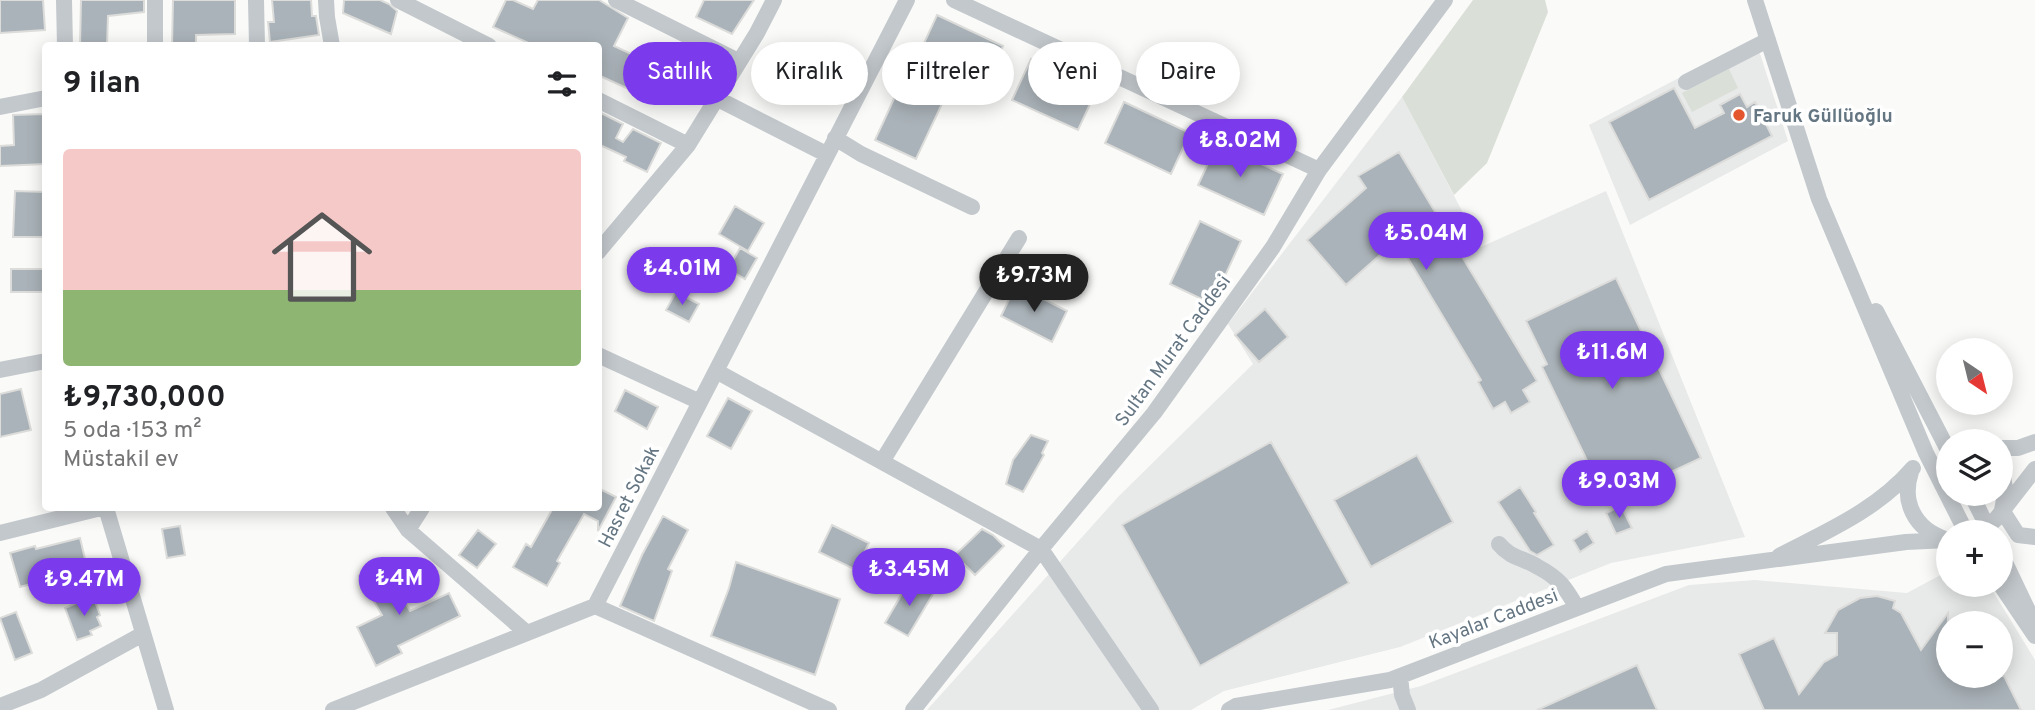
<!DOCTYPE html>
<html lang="tr">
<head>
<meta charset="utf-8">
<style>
  :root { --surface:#fff; --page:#f2f2f2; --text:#202124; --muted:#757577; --line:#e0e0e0; --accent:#7c3aed }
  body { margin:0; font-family:Overpass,sans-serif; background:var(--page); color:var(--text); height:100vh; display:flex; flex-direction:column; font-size:26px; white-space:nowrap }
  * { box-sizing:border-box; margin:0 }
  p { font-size:23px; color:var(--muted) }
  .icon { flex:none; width:38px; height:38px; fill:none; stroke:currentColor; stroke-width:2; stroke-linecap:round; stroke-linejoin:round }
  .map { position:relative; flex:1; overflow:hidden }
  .side { position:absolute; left:42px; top:42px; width:560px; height:469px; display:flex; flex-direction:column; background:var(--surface); border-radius:7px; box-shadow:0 4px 18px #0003 }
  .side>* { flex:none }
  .banner { position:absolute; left:623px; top:42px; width:665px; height:63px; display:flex; gap:14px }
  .needle { width:46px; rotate:145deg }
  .buttons { position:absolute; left:1936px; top:338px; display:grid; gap:14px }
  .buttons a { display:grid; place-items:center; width:77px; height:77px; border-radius:50%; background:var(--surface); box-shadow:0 4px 18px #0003; font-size:35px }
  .price { position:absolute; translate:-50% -60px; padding:0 16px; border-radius:24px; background:var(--accent); color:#fff; font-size:23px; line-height:46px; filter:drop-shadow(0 2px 4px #0008) }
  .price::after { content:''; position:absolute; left:50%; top:42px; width:21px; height:16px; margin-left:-10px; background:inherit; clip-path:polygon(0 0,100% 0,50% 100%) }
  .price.active { background:#222; color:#fff }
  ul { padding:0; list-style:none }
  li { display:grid; align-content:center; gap:14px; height:371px; padding:0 21px }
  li+li { border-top:2px solid var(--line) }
  li span { display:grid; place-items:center; height:217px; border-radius:7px; color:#555 }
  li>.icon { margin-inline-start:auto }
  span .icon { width:126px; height:126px; fill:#fffc; stroke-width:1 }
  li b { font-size:30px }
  h2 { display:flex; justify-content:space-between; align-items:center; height:84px; padding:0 21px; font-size:30px }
  .chip { padding:0 24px; border-radius:32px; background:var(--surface); box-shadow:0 4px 18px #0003; font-size:24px; line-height:63px }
  .chip.active { background:var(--accent); color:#fff }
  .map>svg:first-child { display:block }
  .built { fill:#e8e9e9; fill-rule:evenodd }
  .green { fill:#dadfd7 }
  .building { fill:#aab3b9; stroke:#dcdcda; stroke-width:2 }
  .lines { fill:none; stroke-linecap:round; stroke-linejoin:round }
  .minor { stroke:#c3c8cc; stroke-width:16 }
  .poi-dot { fill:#e4572e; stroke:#fff; stroke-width:2.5 }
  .labels { text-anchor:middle; stroke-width:7; stroke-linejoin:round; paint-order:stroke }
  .poi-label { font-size:19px; font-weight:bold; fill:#657683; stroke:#fff; text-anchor:start }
  .street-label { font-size:19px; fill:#657683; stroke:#fff }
</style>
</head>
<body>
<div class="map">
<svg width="2035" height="710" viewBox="0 0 2035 710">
  <rect width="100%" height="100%" fill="#fafaf8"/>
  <!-- built -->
  <path class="built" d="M1755,38L1788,141L1630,225L1589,125Z
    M1402,97L1481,247L1606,191L1745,537L1611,563L1400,647L1224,691L1191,710H927L1118,497L1253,364L1228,324Z
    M1948,571V584L1989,585L2035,660V710H1328L1421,686L1689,585L1755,580L1907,593ZM1948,623H2000V676H1948Z"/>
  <!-- green -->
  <path class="green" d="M1473,0H1545L1548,12L1487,163L1454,195L1402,97Z
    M1729,69L1738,88L1692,112L1682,93Z"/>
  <!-- building -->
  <path class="building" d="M0,0H43L45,30L0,33Z
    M81,0H144V12L108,16L107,46H80Z
    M173,0H235V34L196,35V46H172Z
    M272,0H311L312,16H316L319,35L270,42L268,22H274Z
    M344,0H380L389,4L397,11L391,34L343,13Z
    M506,0H513L533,9L538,0H599L628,18L614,46L651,63L638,91H633L598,75V46L533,45L493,27Z
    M704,0H754L732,34L696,17Z
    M937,15L1003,46L984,86L956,74L916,159L875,140L904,77L908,78Z
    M691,49L713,60L700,79L680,64Z
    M1031,59L1097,89L1078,130L1012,100Z
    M1674,88L1695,128L1724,113L1720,105L1740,94L1747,107L1755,102L1772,136L1649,200L1609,122Z
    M1124,102L1190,133L1171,174L1105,143Z
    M601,113L623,124L616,138L623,142L633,129L661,143L647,172L624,161L626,157L598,144V118Z
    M44,114L46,164L0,166V146L14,145L13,115Z
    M1217,144L1283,174L1264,215L1198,185Z
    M1399,152L1537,381L1523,390L1530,402L1511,413L1505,402L1493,409L1478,382L1481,380L1397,240L1346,285L1307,240L1366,188L1358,176Z
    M15,191L46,192V237H13Z
    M735,206L764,223L748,251L719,234Z
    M1200,221L1241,241L1212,304L1170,284Z
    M740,248L757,258L745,279L728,269Z
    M11,269H45V292H11Z
    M1616,278L1701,458L1607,502L1542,367L1547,364L1526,321Z
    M1016,285L1067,311L1052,342L1001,316Z
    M676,292L699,304L689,322L666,310Z
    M1265,309L1288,337L1259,362L1235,335Z
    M21,389L31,430L0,437V394Z
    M625,390L658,407L647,429L615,411Z
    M728,398L752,411L731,449L707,436Z
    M1031,435L1048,441L1042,453L1044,455L1023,492L1006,484L1013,460Z
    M1271,442L1349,583L1200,666L1122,525Z
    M1417,455L1453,522L1371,567L1334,500Z
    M1520,487L1536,512L1534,513L1554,545L1537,555L1530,551L1498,502Z
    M598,488L616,497L598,531V521L584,514L557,561L560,563L547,586L513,567L526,544L531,547L553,508H598Z
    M1621,506L1632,528L1616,534L1606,513Z
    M663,516L688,530L668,569L672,571L654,621L620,606L642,555Z
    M832,525L869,543L856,570L819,552Z
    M180,526L185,555L167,558L162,529Z
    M982,529L993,535L1004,546L975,575L955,555Z
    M478,530L496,544L477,568L459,555Z
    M1587,531L1594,543L1580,552L1573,540Z
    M80,538L86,563L43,574L45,580L20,587L10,553L35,546L36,549Z
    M381,562L410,611L449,593L460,616L398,646L402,653L376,666L357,627L382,615L359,576Z
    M736,562L840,599L815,675L711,636L729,588Z
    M910,580L933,594L908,636L885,623Z
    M93,596L100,615L97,617L101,626L90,631L92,635L77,640L65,608Z
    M1877,596L1895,601L1893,608L1901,613L1921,650L1948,613V676H2004L2021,710H1764L1739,654L1774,638L1799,694L1824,662L1837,655V633H1825L1838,610L1860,598Z
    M16,612L32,653L15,660L0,618Z
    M1637,665L1657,710H1537Z"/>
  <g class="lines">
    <!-- minor -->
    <path class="minor" d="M64,0L65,46
      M155,0V46
      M256,0L257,46
      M326,0L327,17L332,46
      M398,0L489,46
      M616,0L738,61L734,68
      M954,0L1319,170
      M1755,0L1819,199L1926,453L1966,532
      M1686,82L1768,40
      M721,90L716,98L826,154
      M598,100L688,145
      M0,107L46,98
      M835,138L861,154L972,207
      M598,252L688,145L757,33L774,0
      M1876,311L1948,450
      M598,355L700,402
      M0,370L46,361
      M716,371L1041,549L1151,710
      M2000,448H2018L2035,442
      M883,460L1019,238
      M2000,470C2007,484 2005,496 2002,510L2018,535L2035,537
      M1911,472C1901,502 1915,529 1945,539
      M1971,494L1990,532
      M106,508L166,710
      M393,508L408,530L527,633
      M408,530L422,508
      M1982,532L1996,519L2035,469
      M0,533L101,508
      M1499,544C1510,558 1524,558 1538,567C1559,578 1566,588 1577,608
      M2000,552L2035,625
      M1779,556C1827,531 1877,510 1913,468
      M2000,584L2035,636
      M595,606L829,710
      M1400,676L1402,695L1408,710
      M0,706L41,690L143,634
      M333,710L595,606L907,0
      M913,710L1041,549L1154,413L1273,247L1319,170L1445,0
      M1229,710L1236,706L1390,680L1666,574L1906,542L1948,540"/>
  </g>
  <!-- markers -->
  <circle class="poi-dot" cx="1739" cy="115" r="7"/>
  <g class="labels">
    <!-- poi labels -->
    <g class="poi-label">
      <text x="1753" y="122">Faruk Güllüoğlu</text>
    </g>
    <!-- street labels -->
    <g class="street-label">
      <text transform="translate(1172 350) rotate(-54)" y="7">Sultan Murat Caddesi</text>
      <text transform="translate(628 496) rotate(-63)" y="7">Hasret Sokak</text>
      <text transform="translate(1493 618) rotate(-21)" y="7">Kayalar Caddesi</text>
    </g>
  </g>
</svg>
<div class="buttons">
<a><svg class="needle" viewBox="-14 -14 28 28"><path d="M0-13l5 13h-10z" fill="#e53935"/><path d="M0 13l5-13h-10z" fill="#757577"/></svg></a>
<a><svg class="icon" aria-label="layers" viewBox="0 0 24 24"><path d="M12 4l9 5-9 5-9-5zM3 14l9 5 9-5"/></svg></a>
<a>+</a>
<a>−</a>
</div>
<b class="price" style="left:1240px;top:179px">₺8.02M</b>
<b class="price" style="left:1426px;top:272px">₺5.04M</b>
<b class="price" style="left:682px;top:307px">₺4.01M</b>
<b class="price active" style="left:1034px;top:314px">₺9.73M</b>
<b class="price" style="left:1612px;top:391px">₺11.6M</b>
<b class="price" style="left:1619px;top:520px">₺9.03M</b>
<b class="price" style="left:909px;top:608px">₺3.45M</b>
<b class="price" style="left:399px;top:617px">₺4M</b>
<b class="price" style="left:84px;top:618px">₺9.47M</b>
<div class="banner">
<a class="chip active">Satılık</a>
<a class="chip">Kiralık</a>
<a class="chip">Filtreler</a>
<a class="chip">Yeni</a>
<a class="chip">Daire</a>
</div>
<section class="side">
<h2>9 ilan<svg class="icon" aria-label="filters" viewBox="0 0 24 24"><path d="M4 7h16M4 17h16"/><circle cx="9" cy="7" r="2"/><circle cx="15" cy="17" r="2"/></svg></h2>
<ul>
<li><span style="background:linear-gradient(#f6c9c9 65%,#8fb573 0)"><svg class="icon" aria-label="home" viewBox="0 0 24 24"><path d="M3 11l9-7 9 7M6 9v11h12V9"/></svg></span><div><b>₺9,730,000</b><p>5 oda · 153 m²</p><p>Müstakil ev</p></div></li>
</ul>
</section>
</div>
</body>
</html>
